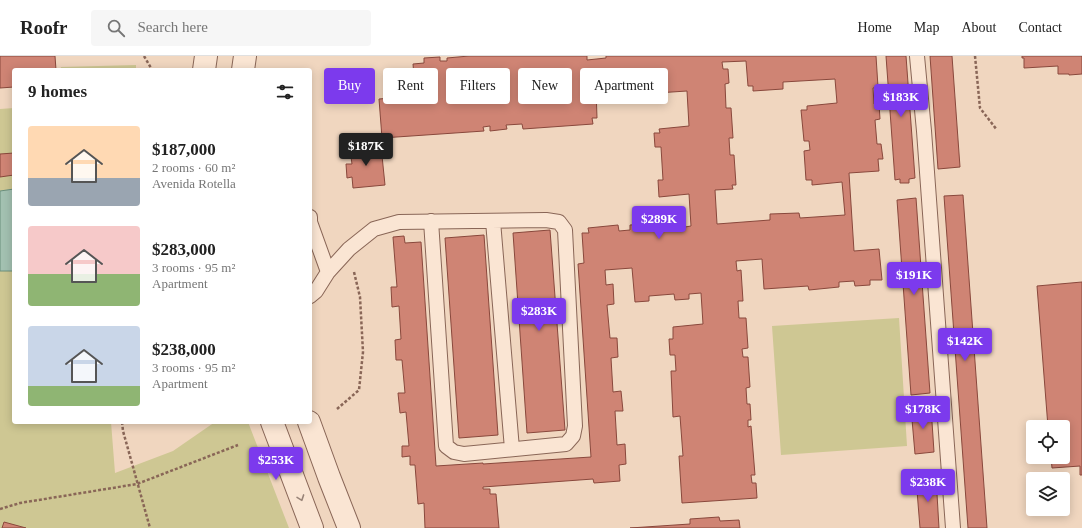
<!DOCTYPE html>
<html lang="en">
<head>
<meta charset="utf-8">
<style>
  :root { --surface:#fff; --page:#f6f6f6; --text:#222; --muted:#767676; --line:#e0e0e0; --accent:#7c3aed }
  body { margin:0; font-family:"Times New Roman",serif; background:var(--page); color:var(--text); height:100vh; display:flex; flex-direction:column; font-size:15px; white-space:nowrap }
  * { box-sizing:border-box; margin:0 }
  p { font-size:13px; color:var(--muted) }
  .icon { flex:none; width:22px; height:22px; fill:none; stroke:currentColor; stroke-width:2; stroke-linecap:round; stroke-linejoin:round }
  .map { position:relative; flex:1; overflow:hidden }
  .details { position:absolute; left:12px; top:12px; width:300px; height:356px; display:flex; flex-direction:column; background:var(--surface); border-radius:4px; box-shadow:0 2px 10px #0003 }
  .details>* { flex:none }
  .hud { position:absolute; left:324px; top:12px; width:380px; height:36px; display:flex; gap:8px }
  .fabs { position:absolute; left:1026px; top:364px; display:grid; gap:8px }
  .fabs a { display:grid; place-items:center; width:44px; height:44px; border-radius:4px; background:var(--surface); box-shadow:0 2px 10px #0003; font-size:20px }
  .price { position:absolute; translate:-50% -34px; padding:0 9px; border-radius:4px; background:var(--accent); color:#fff; font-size:13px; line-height:26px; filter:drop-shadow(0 1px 2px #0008) }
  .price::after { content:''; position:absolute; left:50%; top:24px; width:12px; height:9px; margin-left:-6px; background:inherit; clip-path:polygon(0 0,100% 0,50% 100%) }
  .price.on { background:#222; color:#fff }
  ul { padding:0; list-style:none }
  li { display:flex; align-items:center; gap:12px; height:100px; padding:0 16px }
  li span { display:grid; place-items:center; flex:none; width:112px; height:80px; border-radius:4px; color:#555 }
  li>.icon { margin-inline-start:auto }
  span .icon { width:48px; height:48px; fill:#fffc; stroke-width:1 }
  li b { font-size:17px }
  h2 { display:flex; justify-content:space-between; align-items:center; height:48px; padding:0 16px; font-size:17px }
  .pill { padding:0 14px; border-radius:4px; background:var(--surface); box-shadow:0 2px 10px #0003; font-size:14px; line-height:36px }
  .pill.on { background:var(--accent); color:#fff }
  header { display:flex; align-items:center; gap:24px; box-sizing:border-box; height:56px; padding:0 20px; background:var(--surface); border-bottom:1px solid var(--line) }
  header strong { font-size:19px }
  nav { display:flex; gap:22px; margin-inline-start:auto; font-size:14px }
  .search { width:280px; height:36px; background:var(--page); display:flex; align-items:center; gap:10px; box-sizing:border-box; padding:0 14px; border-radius:4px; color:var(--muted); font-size:15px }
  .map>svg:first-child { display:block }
  .green { fill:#cec793 }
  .water { fill:#a3c1b1; stroke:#6a907d }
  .building { fill:#cf8474; stroke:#89483c; fill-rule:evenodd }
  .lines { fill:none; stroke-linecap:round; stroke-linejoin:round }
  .lane-casing { stroke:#896657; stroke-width:16 }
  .street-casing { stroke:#896657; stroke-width:24 }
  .path { stroke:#896657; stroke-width:2.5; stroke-dasharray:3 2; stroke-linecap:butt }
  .lane { stroke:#fae5d3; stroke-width:14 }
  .street { stroke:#fae5d3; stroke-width:22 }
  .oneway { stroke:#998478 }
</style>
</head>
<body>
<header>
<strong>Roofr</strong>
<div class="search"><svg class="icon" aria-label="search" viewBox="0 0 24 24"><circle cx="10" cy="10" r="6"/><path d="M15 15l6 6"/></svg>Search here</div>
<nav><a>Home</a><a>Map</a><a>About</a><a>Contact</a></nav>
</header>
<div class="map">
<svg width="1082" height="472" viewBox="0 0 1082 472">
  <rect width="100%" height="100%" fill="#f0d6bf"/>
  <!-- green -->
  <path class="green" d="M136,9V14H60L61,11Z
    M14,52V366H111L115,417L173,395L215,366H248L289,472H0V53Z
    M899,262L907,390L781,399L772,270Z"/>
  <!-- water -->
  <path class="water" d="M14,133V215H0V135Z"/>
  <!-- building -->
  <path class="building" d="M0,0H55L56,14H14V31L0,32Z
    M469,0H587V4L606,2V0H876L878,31L873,32L874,48H879L880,63L875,64L877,88H881L883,103H878L879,115L849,117L854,195L879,193L882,224H870V229L855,230L854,225L839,226V231L809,234L808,230L764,233L762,203L736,205L737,215L741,214L743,245H738L739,262H746L748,292L742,293L743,301H748L750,331L746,332L747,348H750L751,364H748V371L751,370L755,419H751L752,427H756L757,442L682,447L679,400H683L680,360L673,361L671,315H676L675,299H670L669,283H673V271L703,268L701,237L689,238V243L675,244L674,238L649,240V245L635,246L632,212L605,214L606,229L613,228L614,248L607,249L610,282H617L618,301L611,302L613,336L621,335L623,355H615L617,389L625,388L626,408L619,409L620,425L594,427L593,423L483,431V433H490V438H496L499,472H425L424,447L418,448L415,409H410V400L402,401V390H409L406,356L400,357L398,337H405L402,304H396L395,284L401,283L399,250L392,251L391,231H397L393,181L404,180L405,187L421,186L436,410L483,407V408L591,401L578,208L584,207L582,177H589L588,172L618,169L619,175L630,174V169L645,168V172L669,171V167L684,166L685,171L691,170L689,138L659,141L658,124H663L661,91H655L654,77H660L659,73L689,70L687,35L611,40L610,32L596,33L597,62H592L593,68L523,73L522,68L506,69L507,73L490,75V70L483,71L484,75L382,82L379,43L391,42V35L415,33L413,8L424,7V2L440,1V5H447V2ZM746,5L748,30H753V35L783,33V26L835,23L837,47L807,50V54H801L804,85H809L810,94L804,95L806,124H812V129L842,126L845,159L800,162L799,157L770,158V164L717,168L715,134L733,133L732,129H736L734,99H730L729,82H733L731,52H726L725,28L729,27L728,13H723L722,6Z
    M886,0H906L915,122L909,123V127H900V123L895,124Z
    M930,0H952L960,111L938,113Z
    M1022,0H1082V18L1069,19V18H1058V10L1024,12V2H1022Z
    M381,90L385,129L353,132L352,121L347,122L346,108H352L350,93Z
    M14,97V119L0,121V98Z
    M963,139L987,472H968L944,140Z
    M916,142L930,337L911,339L897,144Z
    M550,174L565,374L527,377L513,177Z
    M484,179L498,379L459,382L445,182Z
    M1082,226V419H1080V410L1052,412L1051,401H1063V371H1048L1037,230Z
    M931,351L934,396L915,398L911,352Z
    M936,421L939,472H920L916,422Z
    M719,461L720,465L739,464L740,472H630L690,468V463Z
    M4,466L26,472H2Z"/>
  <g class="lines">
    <defs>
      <path id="lane" d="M917,0L924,75L953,472
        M310,161V166L328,216
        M493,165L512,393
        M310,240L316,235L328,216L349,193L374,173L399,166L546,164L559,166L565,174L575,370L573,380L566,388L464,398L454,396L446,390L431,165"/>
      <path id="street" d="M204,14L206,0
        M243,14L245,0
        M272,366L312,472
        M309,366L329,421L349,472"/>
    </defs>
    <!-- lane casing -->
    <use href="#lane" class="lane-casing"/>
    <!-- street casing -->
    <use href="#street" class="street-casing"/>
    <!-- path -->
    <path class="path" d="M144,0L151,12V14
      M975,0L980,52L997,74
      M337,353L359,334L363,296L360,241L354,216
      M122,366L123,375L150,472
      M0,453L20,447L137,428L238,389"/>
    <!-- lane -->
    <use href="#lane" class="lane"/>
    <!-- street -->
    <use href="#street" class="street"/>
  </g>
  <!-- one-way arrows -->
  <defs><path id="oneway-chevron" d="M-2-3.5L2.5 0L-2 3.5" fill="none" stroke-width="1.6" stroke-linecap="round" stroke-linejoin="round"/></defs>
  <use class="oneway" href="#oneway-chevron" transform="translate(301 442) rotate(70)"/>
</svg>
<div class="fabs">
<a><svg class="icon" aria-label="locate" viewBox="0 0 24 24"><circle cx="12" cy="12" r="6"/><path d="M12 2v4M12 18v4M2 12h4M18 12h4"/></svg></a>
<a><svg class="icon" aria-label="layers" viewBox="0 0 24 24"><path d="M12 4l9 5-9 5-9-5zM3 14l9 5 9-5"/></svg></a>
</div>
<b class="price" style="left:901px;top:62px">$183K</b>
<b class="price on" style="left:366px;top:111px">$187K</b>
<b class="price" style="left:659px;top:184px">$289K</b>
<b class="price" style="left:914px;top:240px">$191K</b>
<b class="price" style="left:539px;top:276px">$283K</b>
<b class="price" style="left:965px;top:306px">$142K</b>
<b class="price" style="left:923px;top:374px">$178K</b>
<b class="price" style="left:276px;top:425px">$253K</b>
<b class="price" style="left:928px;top:447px">$238K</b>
<div class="hud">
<a class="pill on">Buy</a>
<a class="pill">Rent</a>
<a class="pill">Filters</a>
<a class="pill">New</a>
<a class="pill">Apartment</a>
</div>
<section class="details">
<h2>9 homes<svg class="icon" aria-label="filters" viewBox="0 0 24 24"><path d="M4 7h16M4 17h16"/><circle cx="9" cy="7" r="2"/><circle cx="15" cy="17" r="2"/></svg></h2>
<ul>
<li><span style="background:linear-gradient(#ffd9b3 65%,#9aa5b1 0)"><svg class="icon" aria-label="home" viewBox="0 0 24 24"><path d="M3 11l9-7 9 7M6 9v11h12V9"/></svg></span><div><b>$187,000</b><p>2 rooms · 60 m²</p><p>Avenida Rotella</p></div></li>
<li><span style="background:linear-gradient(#f6c9c9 60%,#8fb573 0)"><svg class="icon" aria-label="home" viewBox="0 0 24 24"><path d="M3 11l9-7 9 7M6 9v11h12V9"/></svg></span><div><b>$283,000</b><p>3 rooms · 95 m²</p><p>Apartment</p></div></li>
<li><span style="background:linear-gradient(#c9d6e8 75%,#8fb573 0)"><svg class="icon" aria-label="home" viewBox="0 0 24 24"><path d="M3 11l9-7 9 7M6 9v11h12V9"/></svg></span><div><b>$238,000</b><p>3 rooms · 95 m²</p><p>Apartment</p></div></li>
</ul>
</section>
</div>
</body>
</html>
